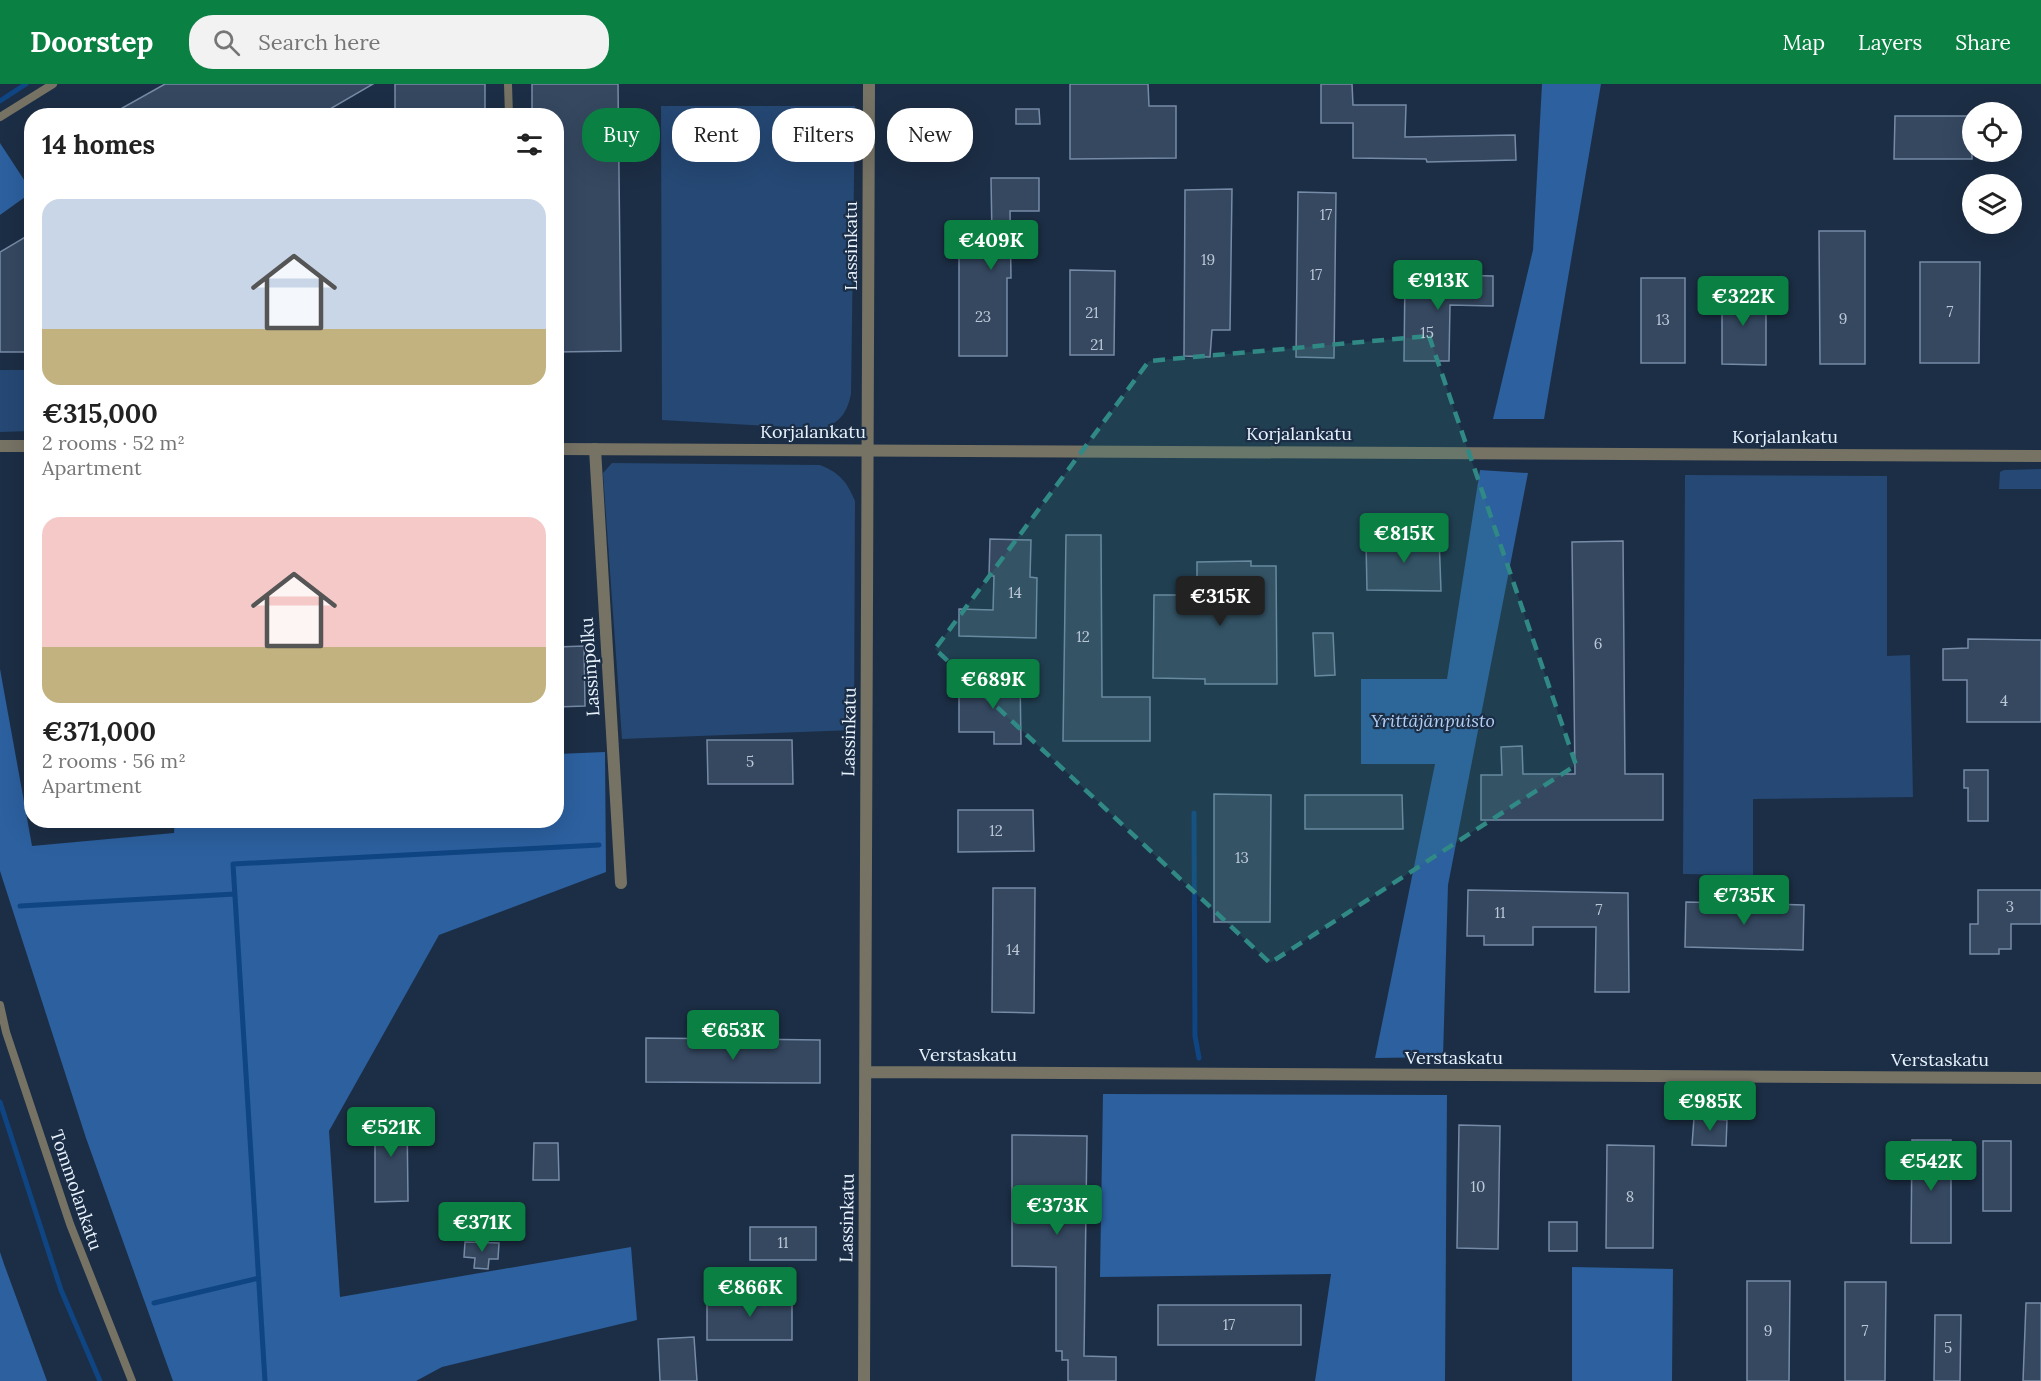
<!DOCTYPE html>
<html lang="en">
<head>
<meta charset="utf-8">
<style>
  :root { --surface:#fff; --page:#f2f2f2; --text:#222; --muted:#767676; --accent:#0b8043 }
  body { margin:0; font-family:Lora,serif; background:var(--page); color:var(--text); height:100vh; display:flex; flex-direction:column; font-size:22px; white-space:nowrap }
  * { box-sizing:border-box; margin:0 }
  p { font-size:20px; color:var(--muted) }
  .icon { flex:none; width:33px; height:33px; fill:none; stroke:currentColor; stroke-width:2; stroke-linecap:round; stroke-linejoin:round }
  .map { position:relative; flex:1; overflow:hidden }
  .sheet { position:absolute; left:24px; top:24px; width:540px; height:720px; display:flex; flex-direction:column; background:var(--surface); border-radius:24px; box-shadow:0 6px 24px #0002 }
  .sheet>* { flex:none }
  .hud { position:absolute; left:582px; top:24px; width:570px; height:54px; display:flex; gap:12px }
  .buttons { position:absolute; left:1962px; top:18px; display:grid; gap:12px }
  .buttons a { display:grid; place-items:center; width:60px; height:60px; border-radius:50%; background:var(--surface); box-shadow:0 6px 24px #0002; font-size:30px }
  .price { position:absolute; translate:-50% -51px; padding:0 14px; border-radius:6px; background:var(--accent); color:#fff; font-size:20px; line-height:39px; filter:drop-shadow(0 2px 3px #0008) }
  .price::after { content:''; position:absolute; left:50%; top:36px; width:18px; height:14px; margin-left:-9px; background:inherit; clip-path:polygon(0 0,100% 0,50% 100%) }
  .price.active { background:#222; color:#fff }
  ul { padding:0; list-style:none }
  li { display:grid; align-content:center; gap:12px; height:318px; padding:0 18px }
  li span { display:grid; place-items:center; height:186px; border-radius:18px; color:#555 }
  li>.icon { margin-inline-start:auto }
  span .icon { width:108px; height:108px; fill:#fffc; stroke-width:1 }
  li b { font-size:26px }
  h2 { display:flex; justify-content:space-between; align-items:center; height:72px; padding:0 18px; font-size:26px }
  .tag { padding:0 21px; border-radius:24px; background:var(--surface); box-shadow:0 6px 24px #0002; font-size:21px; line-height:54px }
  .tag.active { background:var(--accent); color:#fff }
  header { display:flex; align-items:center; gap:36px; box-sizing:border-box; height:84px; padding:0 30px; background:var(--accent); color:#fff }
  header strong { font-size:28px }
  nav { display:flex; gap:33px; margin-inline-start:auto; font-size:21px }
  .search { width:420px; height:54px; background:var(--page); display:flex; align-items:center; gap:15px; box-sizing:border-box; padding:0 21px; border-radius:24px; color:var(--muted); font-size:22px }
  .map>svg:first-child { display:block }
  .green { fill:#254874 }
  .forest { fill:#2c609f }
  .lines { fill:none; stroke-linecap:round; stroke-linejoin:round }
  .stream { stroke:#0f4582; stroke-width:5 }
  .building { fill:#354860; stroke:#768ba7; stroke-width:1.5 }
  .service { stroke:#767365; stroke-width:8 }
  .minor { stroke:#767365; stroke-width:12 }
  .tertiary { stroke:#767365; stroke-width:12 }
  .marked { fill:#308984; fill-opacity:0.2; stroke:#308984; stroke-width:4.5; stroke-dasharray:12 8; stroke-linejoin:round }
  .labels { text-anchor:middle; stroke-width:4.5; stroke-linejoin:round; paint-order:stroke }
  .number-label { font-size:15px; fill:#bcc8d7 }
  .street-label { font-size:18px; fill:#e9f3ff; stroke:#1c2e45 }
  .park-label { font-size:18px; font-style:italic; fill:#b2cef2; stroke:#1c2e45 }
</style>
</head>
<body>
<header>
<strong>Doorstep</strong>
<div class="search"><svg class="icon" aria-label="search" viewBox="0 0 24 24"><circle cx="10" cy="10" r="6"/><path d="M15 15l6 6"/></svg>Search here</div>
<nav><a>Map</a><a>Layers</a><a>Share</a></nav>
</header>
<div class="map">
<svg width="2041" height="1297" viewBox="0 0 2041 1297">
  <rect width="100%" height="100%" fill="#1c2e45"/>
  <!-- green -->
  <path class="green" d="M661,22H855L851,310C847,328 842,336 824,345L662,336Z
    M0,286H31V347L0,348Z
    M612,379L820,381C840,389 847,398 855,417L854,646L622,655L603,389Z
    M2041,385V405H1999L2000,388L2004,386Z
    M1685,391L1887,392V572L1910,571L1913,713L1753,715V791L1683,790Z"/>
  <!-- forest -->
  <path class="forest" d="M1542,0H1601L1544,335H1493L1533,166Z
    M0,59L32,108L0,131Z
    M1480,386L1528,389L1448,801L1443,973L1375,974L1435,680H1361V595H1447Z
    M0,585L32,762L174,749L175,736H556L557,670L605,668L606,788L439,851L329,1047L340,1213L631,1163L637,1236L442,1283L416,1297H173L86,1054L0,787Z
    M1103,1010L1447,1011L1445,1297H1315L1331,1190L1100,1193Z
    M0,1168L4,1180L47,1297H0Z
    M1572,1183L1673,1185L1672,1297H1572Z"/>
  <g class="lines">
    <!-- stream -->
    <path class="stream" d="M0,17L26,0
      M1194,729L1195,952L1199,974
      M20,822L235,810
      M0,1018L61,1206L100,1297
      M154,1219L259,1194
      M265,1297L233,780L599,761"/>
  </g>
  <!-- building -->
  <path class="building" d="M165,0H373L318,32H108Z
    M395,0H485V32H395Z
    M532,0H618L621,267L556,268V32H532Z
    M1070,0H1148L1149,22H1176V74L1070,75Z
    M1321,0H1352L1353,21H1406L1405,53L1515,51L1516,76L1427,78L1426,75L1353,74V39H1321Z
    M1016,25H1039L1040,40H1016Z
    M1895,32H1972V75H1894Z
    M991,94H1039V127H1010L1011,194H1007V272H959V152H992Z
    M1232,105L1230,246H1212L1210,273L1184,272L1185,106Z
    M1298,108L1336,109L1334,274L1296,273Z
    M1819,147H1865V280H1820Z
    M32,149V268H0V168Z
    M1920,178H1980L1979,279H1920Z
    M1070,186L1115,187L1114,271H1070Z
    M1405,190L1493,192V222L1450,221L1449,277H1404Z
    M1641,194H1685V279H1641Z
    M1722,202L1752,203V213H1766V281L1722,280Z
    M1066,451H1101L1102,613H1150V657H1063Z
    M1381,451L1439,452L1441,507L1367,506L1366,458H1381Z
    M990,455L1031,456L1030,493L1037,494L1036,554L959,552V525L993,526L994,492H989Z
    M1623,457L1625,690H1663V736H1481V691H1502L1501,663L1522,662L1523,690H1575L1572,458Z
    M1251,477V482H1276L1277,600H1205V595L1153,594L1154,511H1197V478Z
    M1313,549H1333L1335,591L1315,592Z
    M1968,555L2041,556V638H1967V596H1943V565L1968,564Z
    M584,562L585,622L556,623V563Z
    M995,591H1020L1021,660H994V648H959V602H996Z
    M707,656H792L793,700H708Z
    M1964,686H1988V737H1968V704H1964Z
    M1214,710L1271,711L1270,838H1214Z
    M1305,711H1402L1403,745H1305Z
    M958,726H1033L1034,767L958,768Z
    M993,804H1035L1034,929L992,928Z
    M1468,806L1628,809L1629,908H1595L1596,843H1533V861H1484V852H1467Z
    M1978,806H2041V840H2011V865H1999V870H1970V840H1978Z
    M1686,818L1804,821L1803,866L1685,863Z
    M646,954L820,956V999L646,998Z
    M375,1030H407L408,1117L375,1118Z
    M1694,1034L1727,1036L1726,1062L1692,1061Z
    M1459,1041L1500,1042L1498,1165L1457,1164Z
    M1012,1051L1087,1052L1084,1272L1116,1273V1297H1068V1276H1062V1267H1056V1183L1012,1182Z
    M1912,1056H1951V1159H1911Z
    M1983,1057H2011V1127H1983Z
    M534,1059H558L559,1096H533Z
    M1607,1061L1654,1062L1653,1164H1606Z
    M1549,1138H1577V1167H1549Z
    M750,1143H816V1176H750Z
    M465,1158L499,1159L498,1175H489L488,1185L474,1184L475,1174L464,1173Z
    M1747,1197H1790L1789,1297H1747Z
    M1845,1198H1886L1885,1297H1845Z
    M707,1213H792V1256H707Z
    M2026,1219H2041V1297H2023Z
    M1158,1221H1301V1261H1158Z
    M1935,1231H1961L1960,1297H1934Z
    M694,1253L697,1297H660L658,1255Z"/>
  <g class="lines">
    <!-- service -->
    <path class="service" d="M508,0L509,32
      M0,33L53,0
      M0,921L6,948L70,1140L132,1297"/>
    <!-- minor -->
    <path class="minor" d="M595,365L621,799
      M866,988L2041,994
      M864,1297L869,0"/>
    <!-- tertiary -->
    <path class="tertiary" d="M0,362H32
      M556,365L2041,372"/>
  </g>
  <!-- marked area -->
  <path class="marked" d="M1429,252L1576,681L1270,879L935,565L1149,277Z"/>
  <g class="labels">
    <!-- number labels -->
    <g class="number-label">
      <text x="1326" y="136">17</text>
      <text x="1208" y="181">19</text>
      <text x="1316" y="196">17</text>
      <text x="1950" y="233">7</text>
      <text x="1092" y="234">21</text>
      <text x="983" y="238">23</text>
      <text x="1843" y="240">9</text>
      <text x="1663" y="241">13</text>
      <text x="1427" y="254">15</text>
      <text x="1097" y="266">21</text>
      <text x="1015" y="514">14</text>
      <text x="1083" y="558">12</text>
      <text x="1598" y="565">6</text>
      <text x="2004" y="622">4</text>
      <text x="750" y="683">5</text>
      <text x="996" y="752">12</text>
      <text x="1242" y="779">13</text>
      <text x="2010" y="828">3</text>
      <text x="1599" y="831">7</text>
      <text x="1500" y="834">11</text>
      <text x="1013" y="871">14</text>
      <text x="1478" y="1108">10</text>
      <text x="1630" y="1118">8</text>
      <text x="783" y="1164">11</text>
      <text x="1229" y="1246">17</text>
      <text x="1768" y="1252">9</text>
      <text x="1865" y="1252">7</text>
      <text x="1948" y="1269">5</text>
    </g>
    <!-- street labels -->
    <g class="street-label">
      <text transform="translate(851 162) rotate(-90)" y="6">Lassinkatu</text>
      <text x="813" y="354">Korjalankatu</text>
      <text x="1299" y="356">Korjalankatu</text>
      <text x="1785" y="359">Korjalankatu</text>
      <text transform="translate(590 583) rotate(-94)" y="6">Lassinpolku</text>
      <text transform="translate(849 648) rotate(-89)" y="6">Lassinkatu</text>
      <text x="968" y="977">Verstaskatu</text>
      <text x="1454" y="980">Verstaskatu</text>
      <text x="1940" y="982">Verstaskatu</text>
      <text transform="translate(76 1106) rotate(71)" y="6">Tommolankatu</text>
      <text transform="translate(847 1134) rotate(-89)" y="6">Lassinkatu</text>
    </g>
    <!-- park labels -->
    <g class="park-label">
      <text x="1433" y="643">Yrittäjänpuisto</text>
    </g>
  </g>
</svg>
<div class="buttons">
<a><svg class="icon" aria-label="locate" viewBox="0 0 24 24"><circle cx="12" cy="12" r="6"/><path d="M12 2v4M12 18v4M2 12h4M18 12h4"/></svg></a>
<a><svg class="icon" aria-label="layers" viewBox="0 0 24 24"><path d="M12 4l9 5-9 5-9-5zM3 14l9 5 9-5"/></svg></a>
</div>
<b class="price" style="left:991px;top:187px">€409K</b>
<b class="price" style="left:1438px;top:227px">€913K</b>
<b class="price" style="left:1743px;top:243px">€322K</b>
<b class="price" style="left:1404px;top:480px">€815K</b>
<b class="price active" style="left:1220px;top:543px">€315K</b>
<b class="price" style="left:993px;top:626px">€689K</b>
<b class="price" style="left:1744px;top:842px">€735K</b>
<b class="price" style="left:733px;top:977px">€653K</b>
<b class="price" style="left:1710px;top:1048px">€985K</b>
<b class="price" style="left:391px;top:1074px">€521K</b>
<b class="price" style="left:1931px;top:1108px">€542K</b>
<b class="price" style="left:1057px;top:1152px">€373K</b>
<b class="price" style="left:482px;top:1169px">€371K</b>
<b class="price" style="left:750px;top:1234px">€866K</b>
<div class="hud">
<a class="tag active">Buy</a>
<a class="tag">Rent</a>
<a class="tag">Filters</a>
<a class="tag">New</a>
</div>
<section class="sheet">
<h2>14 homes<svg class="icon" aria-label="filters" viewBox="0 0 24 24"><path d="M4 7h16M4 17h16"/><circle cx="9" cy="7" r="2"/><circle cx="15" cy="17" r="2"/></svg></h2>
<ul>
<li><span style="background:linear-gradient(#c9d6e8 70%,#c2b280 0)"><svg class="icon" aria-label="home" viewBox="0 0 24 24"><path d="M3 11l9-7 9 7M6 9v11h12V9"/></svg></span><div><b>€315,000</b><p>2 rooms · 52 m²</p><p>Apartment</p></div></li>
<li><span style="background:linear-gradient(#f6c9c9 70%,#c2b280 0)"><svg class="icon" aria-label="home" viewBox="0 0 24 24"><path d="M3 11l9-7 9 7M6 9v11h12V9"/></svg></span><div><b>€371,000</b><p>2 rooms · 56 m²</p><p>Apartment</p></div></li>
</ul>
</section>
</div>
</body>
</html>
